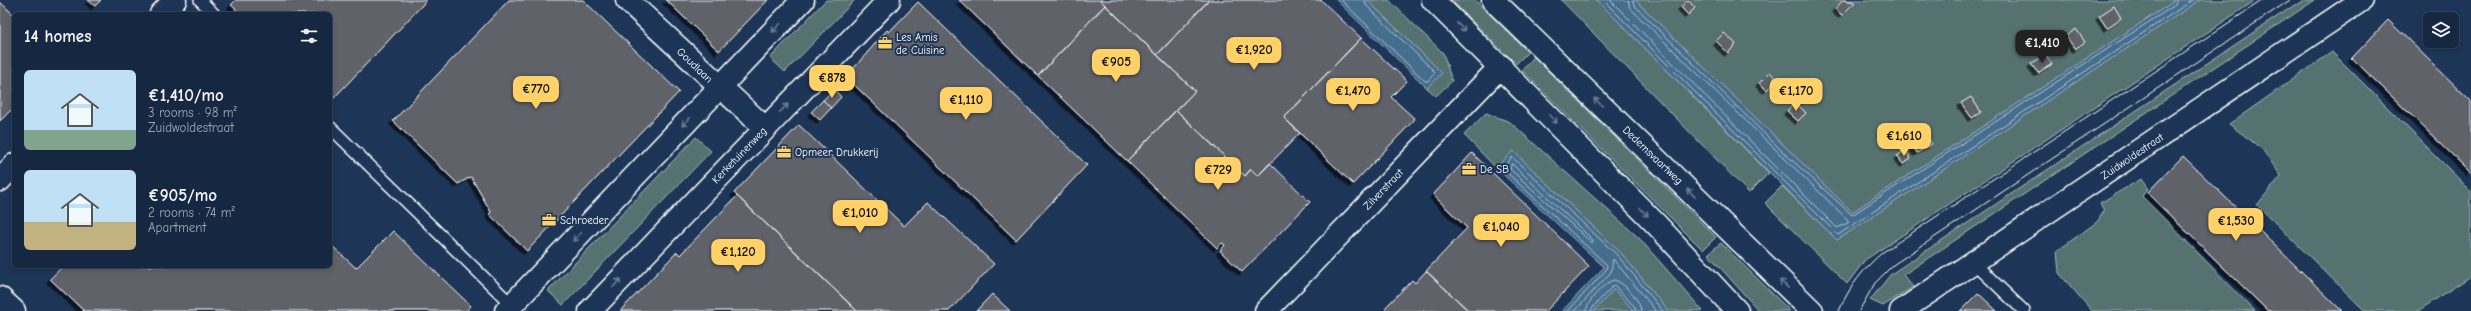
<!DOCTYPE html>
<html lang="en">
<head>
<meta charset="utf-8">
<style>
  :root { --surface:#162841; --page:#1f3048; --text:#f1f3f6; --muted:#9ea6b1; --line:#35445a; --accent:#ffd166 }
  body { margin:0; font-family:"Comic Neue",sans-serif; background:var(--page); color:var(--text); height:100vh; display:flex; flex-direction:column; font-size:15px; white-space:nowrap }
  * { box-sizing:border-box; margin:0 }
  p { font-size:13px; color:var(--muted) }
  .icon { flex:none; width:22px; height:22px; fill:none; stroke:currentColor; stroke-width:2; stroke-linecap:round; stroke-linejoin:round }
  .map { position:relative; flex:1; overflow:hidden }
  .side { position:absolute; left:12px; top:12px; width:320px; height:256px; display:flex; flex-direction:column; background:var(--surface); border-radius:6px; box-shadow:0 2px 6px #0003,0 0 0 1px var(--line) }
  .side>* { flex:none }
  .controls { position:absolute; left:2423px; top:12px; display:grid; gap:8px }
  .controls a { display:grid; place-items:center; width:36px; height:36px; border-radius:6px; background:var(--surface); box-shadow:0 2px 6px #0003,0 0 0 1px var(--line); font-size:20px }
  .price { position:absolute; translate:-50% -34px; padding:0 9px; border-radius:8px; background:var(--accent); color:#111; font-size:13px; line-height:26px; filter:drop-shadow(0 1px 2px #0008) }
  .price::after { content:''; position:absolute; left:50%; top:24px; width:12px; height:9px; margin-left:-6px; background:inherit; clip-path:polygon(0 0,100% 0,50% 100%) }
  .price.current { background:#222; color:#fff }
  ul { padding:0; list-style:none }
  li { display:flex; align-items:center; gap:12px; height:100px; padding:0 12px }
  li span { display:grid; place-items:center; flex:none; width:112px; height:80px; border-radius:6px; color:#555 }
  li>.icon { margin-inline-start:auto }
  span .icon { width:48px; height:48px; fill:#fffc; stroke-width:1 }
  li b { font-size:17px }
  h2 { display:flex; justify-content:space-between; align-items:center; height:48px; padding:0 12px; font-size:17px }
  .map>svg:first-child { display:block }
  .green { fill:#55726f; stroke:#aab8b7 }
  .water { fill:#456d8d; stroke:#8fa7bb }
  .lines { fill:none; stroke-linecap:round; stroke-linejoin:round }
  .shore { stroke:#b5c5d1; stroke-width:1 }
  .building { fill:#5e6269; stroke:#fff; filter:url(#shadow) }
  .service-casing { stroke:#fff; stroke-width:14 }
  .minor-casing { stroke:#fff; stroke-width:25 }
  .secondary-casing { stroke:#fff; stroke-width:25 }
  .service { stroke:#1d3557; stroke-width:11 }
  .minor { stroke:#1d3557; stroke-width:22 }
  .secondary { stroke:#1d3557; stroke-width:22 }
  .tram { stroke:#fff; stroke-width:1 }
  .oneway { stroke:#6c7c92 }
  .labels { text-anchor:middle; stroke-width:4; stroke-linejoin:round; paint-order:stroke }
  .poi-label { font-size:11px; fill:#fff; stroke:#1d3557; text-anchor:start }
  .street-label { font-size:11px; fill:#fff; stroke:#1d3557 }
</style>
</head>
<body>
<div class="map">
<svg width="2471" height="311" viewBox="0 0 2471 311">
  <defs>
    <filter id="shadow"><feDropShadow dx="-3.5" dy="3.5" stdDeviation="0" flood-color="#0009"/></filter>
  </defs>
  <rect width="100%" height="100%" fill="#1d3557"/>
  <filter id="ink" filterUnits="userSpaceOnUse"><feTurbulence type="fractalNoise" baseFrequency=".025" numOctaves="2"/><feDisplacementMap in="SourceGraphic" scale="8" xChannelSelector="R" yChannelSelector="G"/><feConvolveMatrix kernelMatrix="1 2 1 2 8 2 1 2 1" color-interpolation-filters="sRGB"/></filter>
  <g filter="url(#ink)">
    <!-- green -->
    <path class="green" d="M826,0H855L785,72L770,58Z
      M1367,0H1389L1443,53L1452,81L1436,96L1427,88L1442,73Z
      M1451,0H1475L1528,52L1516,64Z
      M1561,0H1597L1769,173L1749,193Z
      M1635,0H2176L1852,212Z
      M2200,0H2256L1865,260L1847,284L1765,203L1782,186L1837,240Z
      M2302,0H2315L1903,275L1913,287L1883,306L1870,300L1891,274Z
      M2332,52L2471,191V276L2418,311H2365L2257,205L2281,176L2262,149L2229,124Z
      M1534,57L1716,237L1703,250L1522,70Z
      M1486,113L1510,122L1639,238L1703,311H1668L1621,253L1513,151L1496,168L1464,135Z
      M696,137L711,151L563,305L548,291Z
      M2141,179L2148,189L2142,196L2255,311H2092L2059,273L2057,251L2097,222L2104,211L2100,203Z
      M1721,243L1790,311H1759L1708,254Z
      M1614,289L1634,311H1594Z"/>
    <!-- water -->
    <path class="water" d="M1336,0H1367L1442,73L1427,88Z
      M1597,0H1635L1852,212L2176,0H2200L1837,240Z
      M1513,151L1621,253L1668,311H1634L1614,289L1594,311H1562L1604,267L1496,168Z"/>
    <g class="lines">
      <!-- shore -->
      <path class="shore" d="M1341,0L1425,81H1428L1435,72L1366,5L1365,0
        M1603,0L1838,235L2193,0
        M1610,0L1837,228L1848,223V220L1630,8L1628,0
        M1633,0L1634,5L1782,151L1852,215L2175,5L2178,0
        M1512,164L1593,240V242H1591L1510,169Z
        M1568,311L1606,270L1607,265L1503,169L1512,157L1618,256L1663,311
        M1575,311L1611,272L1613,259L1656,311
        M1586,311C1587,301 1605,282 1614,280C1624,282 1641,301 1641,311
        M1591,311L1593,307L1614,285L1635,307L1636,311"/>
    </g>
    <!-- building -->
    <path class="building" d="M88,0H101L95,6Z
      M236,0H427L331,101L330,14H241L231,5Z
      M509,0H583L679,92L527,251L489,214L491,212L471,177L458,184L393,121Z
      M666,0H768L719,51Z
      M959,0H1100L1105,5L1038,76Z
      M1100,0H1209L1157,55Z
      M1209,0H1321L1361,38L1284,118L1300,133L1258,176L1251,169L1245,176L1176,110L1195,91L1157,55Z
      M1688,0L1695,8L1688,15L1681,7Z
      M1843,0L1855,2L1842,15L1835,9Z
      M0,2L14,15V107L0,121Z
      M918,2L1087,165L1016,240L846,77L887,30L889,32Z
      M1105,5L1195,91L1127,161L1038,76Z
      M2114,6L2121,18L2107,28L2099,16Z
      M2388,20L2471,101V173L2352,58Z
      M2076,29L2085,42L2075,49L2066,36Z
      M1724,33L1736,44L1728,53L1716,41Z
      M1361,38L1407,81L1391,97L1415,119L1353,184L1284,118Z
      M2045,54L2052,64L2038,73L2031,64Z
      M1770,72L1777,80L1767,90L1759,83Z
      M834,89L841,97L831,108L823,100Z
      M1971,97L1981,112L1972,118L1961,103Z
      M823,100L831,108L820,120L811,112Z
      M1795,102L1806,113L1798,121L1787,111Z
      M1176,110L1245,176L1251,169L1258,176L1270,163L1310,202L1242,272L1220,251L1225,245L1222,243L1217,248L1127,161Z
      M799,125L904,226L928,202L994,264L949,311H857L734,193Z
      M1925,134L1932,144L1917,153L1911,144Z
      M1905,150L1911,159L1903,164L1897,156Z
      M1472,153L1589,266L1546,311H1469L1426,271L1467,228L1433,195Z
      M2183,156L2342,311H2268L2147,193Z
      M737,196L857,311H620L677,252L680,255Z
      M393,231L471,306L466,311H84L50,279L63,266H330V244L356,268Z
      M1426,271L1469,311H1387L1385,308L1412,280L1415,283Z
      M1978,293L1997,311H1960Z
      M992,294L1010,311H976Z"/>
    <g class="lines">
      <defs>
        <path id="service" d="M200,0L214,14
          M330,127L512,305
          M1974,263L2024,311"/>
        <path id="minor" d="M627,0L765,128
          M161,14L175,0
          M0,180L14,165
          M0,298L14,311
          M506,311L803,0
          M590,311L889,0
          M1266,311L1501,66
          M1901,311L2362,0"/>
        <path id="secondary" d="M1433,0L1656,224L1737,311
          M1493,0L1812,311"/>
      </defs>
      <!-- service casing -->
      <use href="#service" class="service-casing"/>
      <!-- minor casing -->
      <use href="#minor" class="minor-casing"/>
      <!-- secondary casing -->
      <use href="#secondary" class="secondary-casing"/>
      <!-- service -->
      <use href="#service" class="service"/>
      <!-- minor -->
      <use href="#minor" class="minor"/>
      <!-- secondary -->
      <use href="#secondary" class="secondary"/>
      <!-- tram -->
      <path class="tram" d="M1839,311C1849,287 1863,269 1883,252L2263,0
        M1859,311L1875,283L1893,265L2290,0"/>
    </g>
    <!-- one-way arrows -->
    <defs><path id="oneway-shaft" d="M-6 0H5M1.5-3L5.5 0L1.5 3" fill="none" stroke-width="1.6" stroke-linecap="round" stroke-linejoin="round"/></defs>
    <g class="oneway">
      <use href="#oneway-shaft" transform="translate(1461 27) rotate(44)"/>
      <use href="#oneway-shaft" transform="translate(776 28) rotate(134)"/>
      <use href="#oneway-shaft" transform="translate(1598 102) rotate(-136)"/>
      <use href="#oneway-shaft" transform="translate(784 108) rotate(-46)"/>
      <use href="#oneway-shaft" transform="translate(1553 119) rotate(45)"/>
      <use href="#oneway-shaft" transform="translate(686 122) rotate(133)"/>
      <use href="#oneway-shaft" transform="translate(1691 193) rotate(-136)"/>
      <use href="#oneway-shaft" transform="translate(1644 212) rotate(45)"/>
      <use href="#oneway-shaft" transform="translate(577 237) rotate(133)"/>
      <use href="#oneway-shaft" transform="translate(617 283) rotate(-46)"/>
      <use href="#oneway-shaft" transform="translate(1784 284) rotate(-136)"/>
    </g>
  </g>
  <!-- icons -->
  <defs>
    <symbol id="office-bare" viewBox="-9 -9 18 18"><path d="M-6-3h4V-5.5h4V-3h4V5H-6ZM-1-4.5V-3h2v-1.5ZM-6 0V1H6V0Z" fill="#ffd166" stroke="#1d3557" stroke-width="2.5" paint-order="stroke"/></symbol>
  </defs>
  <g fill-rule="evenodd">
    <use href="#office-bare" x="875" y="33" width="20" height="20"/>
    <use href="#office-bare" x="774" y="142" width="20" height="20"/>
    <use href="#office-bare" x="1459" y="159" width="20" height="20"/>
    <use href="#office-bare" x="539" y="210" width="20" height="20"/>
  </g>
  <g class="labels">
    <!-- poi labels -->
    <g class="poi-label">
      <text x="896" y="41">Les Amis<tspan x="896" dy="13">de Cuisine</tspan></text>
      <text x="795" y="156">Opmeer Drukkerij</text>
      <text x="1480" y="173">De SB</text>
      <text x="560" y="224">Schroeder</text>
    </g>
    <!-- street labels -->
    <g class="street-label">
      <text transform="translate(695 65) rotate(44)" y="4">Goudlaan</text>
      <text transform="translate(739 155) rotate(-46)" y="4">Kerketuinenweg</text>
      <text transform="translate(1653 155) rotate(44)" y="4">Dedemsvaartweg</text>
      <text transform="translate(2132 156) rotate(-34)" y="4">Zuidwoldestraat</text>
      <text transform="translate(1383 189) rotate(-46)" y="4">Zilverstraat</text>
    </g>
  </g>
</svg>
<div class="controls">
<a><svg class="icon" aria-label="layers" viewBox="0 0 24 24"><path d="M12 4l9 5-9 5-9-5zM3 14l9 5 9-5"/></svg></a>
</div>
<b class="price current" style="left:2042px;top:64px">€1,410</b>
<b class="price" style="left:1254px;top:71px">€1,920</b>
<b class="price" style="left:1116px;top:83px">€905</b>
<b class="price" style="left:832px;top:99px">€878</b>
<b class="price" style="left:536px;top:110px">€770</b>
<b class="price" style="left:1353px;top:112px">€1,470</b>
<b class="price" style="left:1796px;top:112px">€1,170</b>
<b class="price" style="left:966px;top:121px">€1,110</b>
<b class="price" style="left:1904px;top:157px">€1,610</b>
<b class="price" style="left:1218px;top:191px">€729</b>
<b class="price" style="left:860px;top:234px">€1,010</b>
<b class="price" style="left:2236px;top:242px">€1,530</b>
<b class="price" style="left:1501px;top:248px">€1,040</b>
<b class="price" style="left:738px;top:273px">€1,120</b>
<section class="side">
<h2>14 homes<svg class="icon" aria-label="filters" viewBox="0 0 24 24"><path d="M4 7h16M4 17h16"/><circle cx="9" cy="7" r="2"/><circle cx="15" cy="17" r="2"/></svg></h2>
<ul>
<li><span style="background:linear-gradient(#bfe0f5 75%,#7fa58c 0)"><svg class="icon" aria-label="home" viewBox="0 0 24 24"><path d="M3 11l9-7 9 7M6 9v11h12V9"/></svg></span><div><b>€1,410/mo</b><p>3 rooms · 98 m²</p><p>Zuidwoldestraat</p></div></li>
<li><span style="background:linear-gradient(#bfe0f5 65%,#c2b280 0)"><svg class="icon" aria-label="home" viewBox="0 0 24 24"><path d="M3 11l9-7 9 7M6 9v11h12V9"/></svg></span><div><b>€905/mo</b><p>2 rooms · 74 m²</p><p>Apartment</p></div></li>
</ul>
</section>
</div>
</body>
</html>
